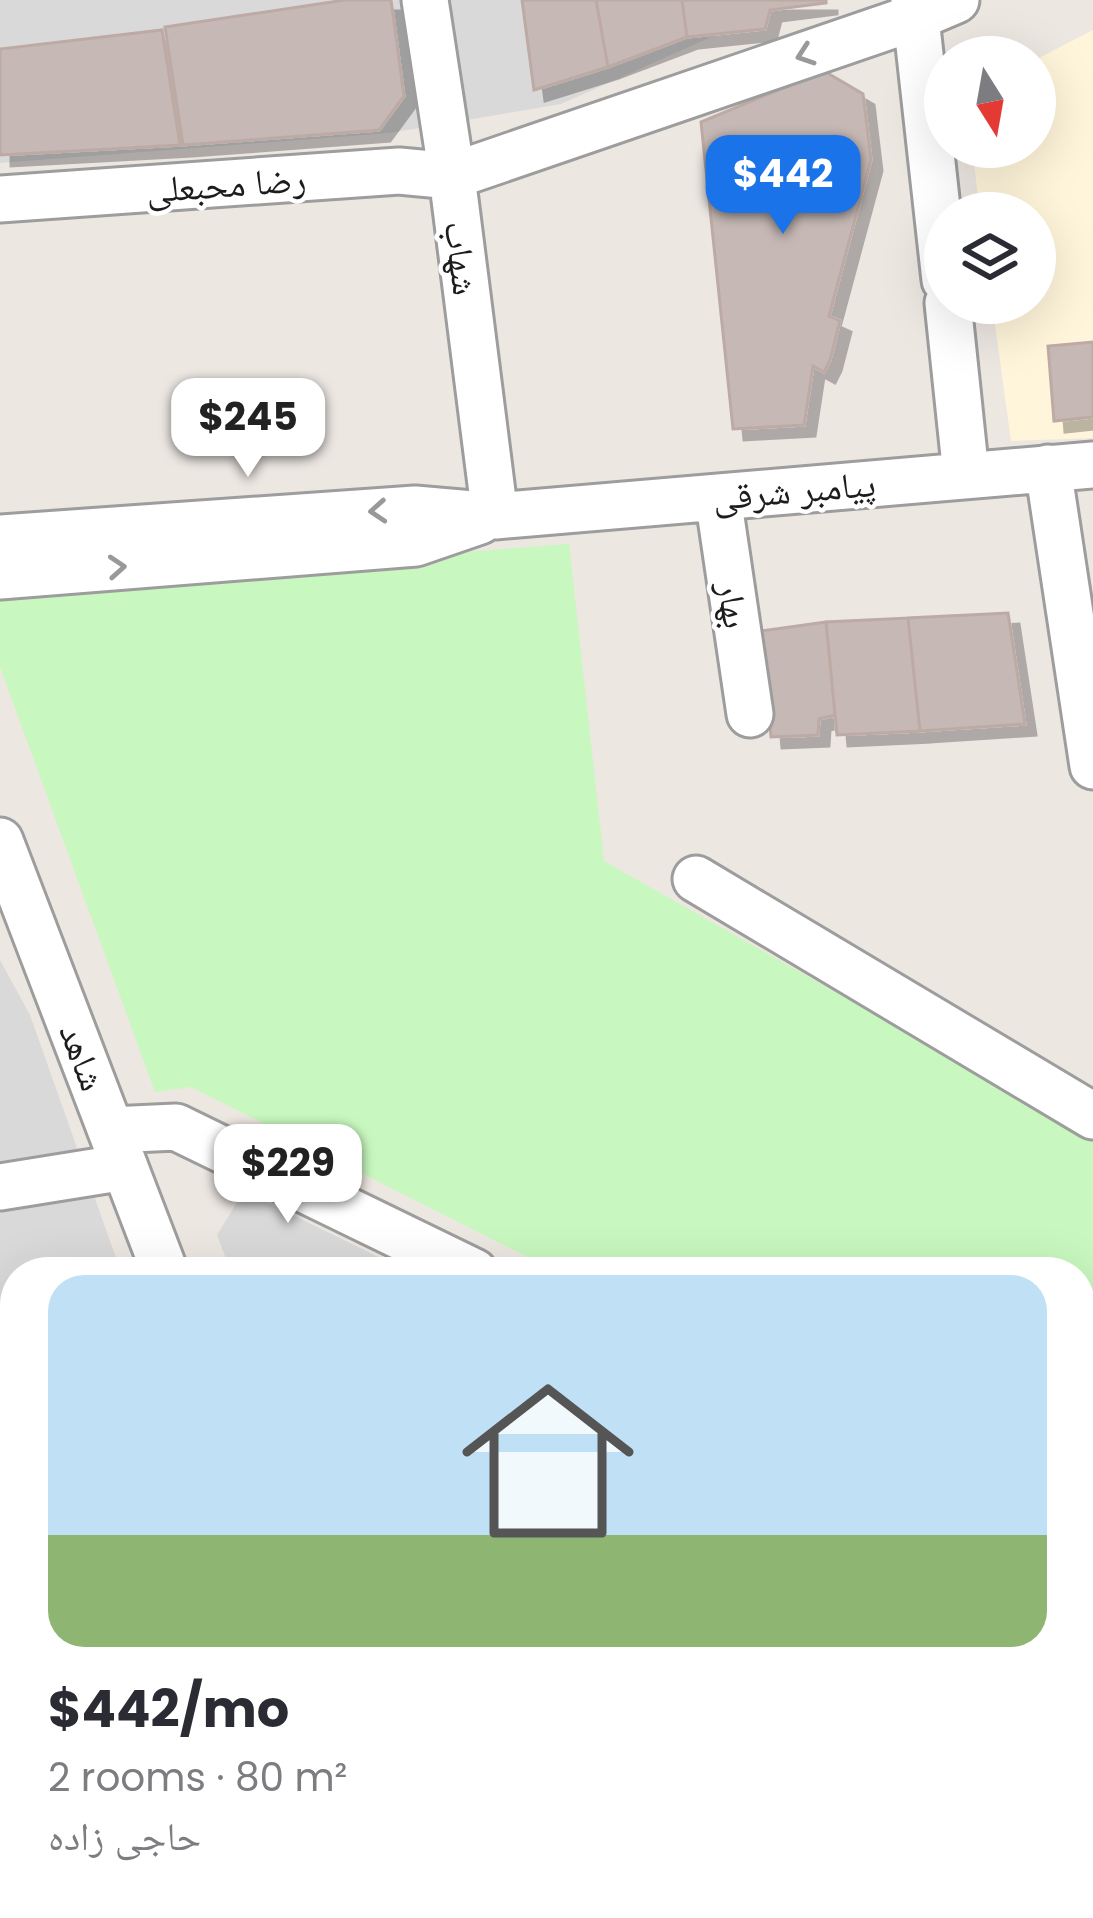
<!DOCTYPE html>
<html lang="en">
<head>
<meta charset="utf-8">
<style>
  :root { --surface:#fff; --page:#f2f2f3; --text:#2b2b33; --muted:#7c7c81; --line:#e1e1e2; --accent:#1a73e8 }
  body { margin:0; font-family:Poppins,"Noto Naskh Arabic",sans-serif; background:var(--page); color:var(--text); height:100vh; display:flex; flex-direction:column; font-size:45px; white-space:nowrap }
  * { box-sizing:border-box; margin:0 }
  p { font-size:39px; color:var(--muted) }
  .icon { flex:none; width:66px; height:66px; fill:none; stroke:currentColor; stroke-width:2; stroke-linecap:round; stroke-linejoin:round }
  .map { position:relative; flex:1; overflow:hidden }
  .side { position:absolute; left:0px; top:1257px; width:1095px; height:663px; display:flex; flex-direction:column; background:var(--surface); border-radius:48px 48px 0 0; box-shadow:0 12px 48px #0002 }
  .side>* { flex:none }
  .needle { width:78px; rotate:169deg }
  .tools { position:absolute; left:924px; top:36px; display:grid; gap:24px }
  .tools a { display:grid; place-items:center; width:132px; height:132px; border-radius:50%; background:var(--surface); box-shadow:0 12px 48px #0002; font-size:60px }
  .price { position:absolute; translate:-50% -102px; padding:0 27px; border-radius:24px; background:#fff; color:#222; font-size:39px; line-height:78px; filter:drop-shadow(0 3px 6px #0008) }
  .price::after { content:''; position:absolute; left:50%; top:72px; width:36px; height:27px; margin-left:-18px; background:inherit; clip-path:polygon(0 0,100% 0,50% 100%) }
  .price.active { background:var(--accent); color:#fff }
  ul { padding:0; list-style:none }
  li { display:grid; align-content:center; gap:24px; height:636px; padding:0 48px }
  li+li { border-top:3px solid var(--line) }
  li span { display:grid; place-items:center; height:372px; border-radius:36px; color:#555 }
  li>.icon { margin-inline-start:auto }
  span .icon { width:216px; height:216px; fill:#fffc; stroke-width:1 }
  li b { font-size:51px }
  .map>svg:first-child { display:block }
  .residential { fill:#dad9d9 }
  .education { fill:#fef5da }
  .park { fill:#c8f7bf }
  .building { fill:#c5b8b5; stroke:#beaaa5; stroke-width:3; filter:url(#shadow) }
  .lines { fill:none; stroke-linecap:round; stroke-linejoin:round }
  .minor-casing { stroke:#9d9d9d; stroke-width:51 }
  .minor { stroke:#fff; stroke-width:45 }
  .oneway { stroke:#999 }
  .labels { text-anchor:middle; stroke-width:9; stroke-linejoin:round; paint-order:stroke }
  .street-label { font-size:36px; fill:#1c1c1c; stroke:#fff }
</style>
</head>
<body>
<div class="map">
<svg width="1093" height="1918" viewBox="0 0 1093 1918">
  <defs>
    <filter id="shadow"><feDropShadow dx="11" dy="11" stdDeviation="0" flood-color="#0004"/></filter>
  </defs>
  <rect width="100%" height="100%" fill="#ede7e2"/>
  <!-- residential -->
  <path class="residential" d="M0,0H794L561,104L390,133L0,163Z
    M0,960L30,1015L121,1272H15V1905H359L364,1918H0Z
    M244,1191L409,1272H231L217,1235Z
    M1080,1611L1093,1618V1918H471L466,1905H1080Z"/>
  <!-- education -->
  <path class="education" d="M1093,30V438L1011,441L992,303H1035V213H980L972,147H1035V60Z"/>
  <!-- park -->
  <path class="park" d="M569,544L604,861L1093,1138V1543L1080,1536V1272H557L191,1087L155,1092L0,667V587Z"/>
  <!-- building -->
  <path class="building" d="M345,0H391L404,96L379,130L183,145L165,27Z
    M522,0H596L608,67L534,90Z
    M596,0H682L687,37L608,67Z
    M682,0H826V3L770,10L765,29L687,37Z
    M162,30L180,145L0,155V49Z
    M824,71L863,94L871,160L829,316L840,321L830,360L824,372L813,366L804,425L733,429L701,122Z
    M1093,342V417L1054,421L1048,346Z
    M1008,613L1025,724L920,731L908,618Z
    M908,618L920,731L837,735L826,622Z
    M826,622L835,715L819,719L818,735L771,737L761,631Z"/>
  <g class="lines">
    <defs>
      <path id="minor" d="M425,0L452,176L495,516
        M914,0L945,280
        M0,199L399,171L452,176L916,17L956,0
        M948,303L966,475
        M1048,468L1093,766
        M718,497L750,714
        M0,538L415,509L495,516L1093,465
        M0,576L416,543L480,521
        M0,841L165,1272
        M696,879L1093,1116
        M111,1130L176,1127L474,1272
        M0,1187L125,1167
        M0,1539L15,1537
        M1080,1567L1093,1573
        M1080,1684L1093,1681
        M0,1802L15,1799
        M408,1905L413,1918"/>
    </defs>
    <!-- minor casing -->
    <use href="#minor" class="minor-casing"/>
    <!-- minor -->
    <use href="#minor" class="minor"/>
  </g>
  <!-- one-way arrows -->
  <defs><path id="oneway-chevron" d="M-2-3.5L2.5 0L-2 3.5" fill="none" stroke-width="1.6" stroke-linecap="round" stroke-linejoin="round" transform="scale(3)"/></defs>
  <g class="oneway">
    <use href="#oneway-chevron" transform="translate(805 55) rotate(161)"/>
    <use href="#oneway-chevron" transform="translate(378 511) rotate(176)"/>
    <use href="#oneway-chevron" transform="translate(117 567) rotate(-4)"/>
  </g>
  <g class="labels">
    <!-- street labels -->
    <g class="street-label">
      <text transform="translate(226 184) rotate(-4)" y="13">رضا محبعلی</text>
      <text transform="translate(462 258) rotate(83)" y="13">شهاب</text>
      <text transform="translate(794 490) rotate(-5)" y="13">پیامبر شرقی</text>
      <text transform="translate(734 605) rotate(82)" y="13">بهار</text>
      <text transform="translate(83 1057) rotate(69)" y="13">شاهد</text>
    </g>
  </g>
</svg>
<div class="tools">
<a><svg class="needle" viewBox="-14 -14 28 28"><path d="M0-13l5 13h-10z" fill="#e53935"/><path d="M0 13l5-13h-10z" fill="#7c7c81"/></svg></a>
<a><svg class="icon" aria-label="layers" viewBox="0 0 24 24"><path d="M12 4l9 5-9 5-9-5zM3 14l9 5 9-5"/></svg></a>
</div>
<b class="price active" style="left:783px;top:237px">$442</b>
<b class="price" style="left:248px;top:480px">$245</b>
<b class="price" style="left:288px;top:1226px">$229</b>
<section class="side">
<ul>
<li><span style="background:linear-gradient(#bfe0f5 70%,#8fb573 0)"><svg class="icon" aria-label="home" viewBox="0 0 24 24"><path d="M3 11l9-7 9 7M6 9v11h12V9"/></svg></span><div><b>$442/mo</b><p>2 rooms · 80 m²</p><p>حاجی زاده</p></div></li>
</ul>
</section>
</div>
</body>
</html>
